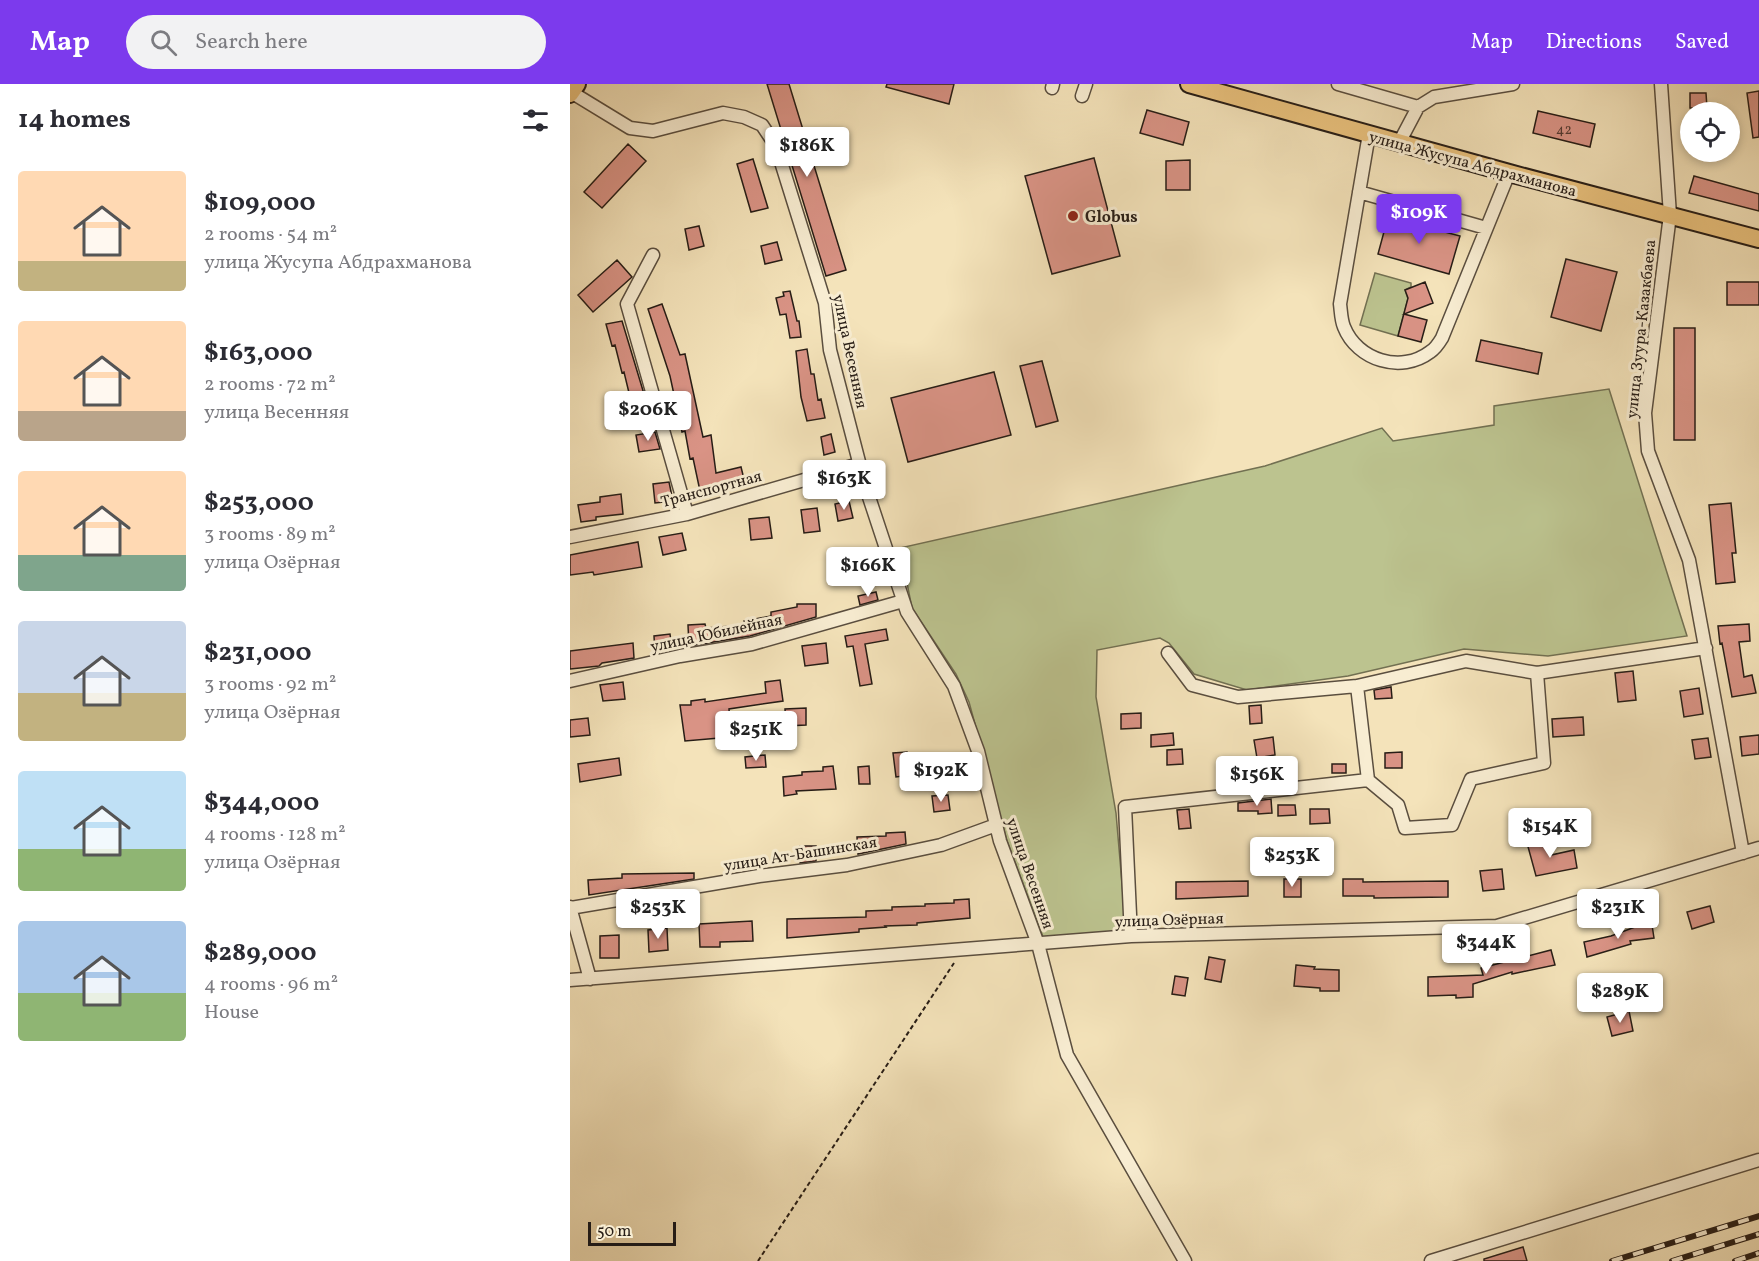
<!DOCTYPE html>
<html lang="en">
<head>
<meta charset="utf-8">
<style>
  :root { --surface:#fff; --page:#f2f2f3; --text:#2b2b33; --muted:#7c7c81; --accent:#7c3aed }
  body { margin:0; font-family:Vollkorn,serif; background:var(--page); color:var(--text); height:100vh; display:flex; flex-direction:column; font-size:22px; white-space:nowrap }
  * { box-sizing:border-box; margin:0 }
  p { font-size:20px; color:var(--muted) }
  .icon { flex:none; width:33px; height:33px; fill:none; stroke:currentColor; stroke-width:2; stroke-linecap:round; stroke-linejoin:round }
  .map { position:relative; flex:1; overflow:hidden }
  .details { display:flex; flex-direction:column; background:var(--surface); width:570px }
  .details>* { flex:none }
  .buttons { position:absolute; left:1110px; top:18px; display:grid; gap:12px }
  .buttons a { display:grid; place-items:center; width:60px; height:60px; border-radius:50%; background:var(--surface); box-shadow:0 3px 9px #0003; font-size:30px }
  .scale { position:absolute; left:18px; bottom:15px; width:88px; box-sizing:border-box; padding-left:6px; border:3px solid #271d16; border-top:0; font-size:16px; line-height:21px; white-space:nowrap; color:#271d16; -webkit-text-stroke:4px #f8edd2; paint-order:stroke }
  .price { position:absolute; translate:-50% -51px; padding:0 14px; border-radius:6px; background:#fff; color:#222; font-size:20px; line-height:39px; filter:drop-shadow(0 2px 3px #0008) }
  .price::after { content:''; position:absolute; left:50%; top:36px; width:18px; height:14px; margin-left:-9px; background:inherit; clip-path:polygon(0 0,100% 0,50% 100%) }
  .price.selected { background:var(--accent); color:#fff }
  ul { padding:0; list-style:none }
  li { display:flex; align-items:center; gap:18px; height:150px; padding:0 18px }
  li span { display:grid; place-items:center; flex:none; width:168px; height:120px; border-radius:6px; color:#555 }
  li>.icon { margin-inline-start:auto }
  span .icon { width:72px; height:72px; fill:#fffc; stroke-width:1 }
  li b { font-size:26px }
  h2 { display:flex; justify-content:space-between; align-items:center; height:72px; padding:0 18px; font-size:26px }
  header { display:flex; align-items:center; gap:36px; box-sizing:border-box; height:84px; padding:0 30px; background:var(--accent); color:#fff }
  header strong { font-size:28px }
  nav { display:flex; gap:33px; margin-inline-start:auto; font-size:21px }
  .search { width:420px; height:54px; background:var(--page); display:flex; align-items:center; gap:15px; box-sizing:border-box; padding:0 21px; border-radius:33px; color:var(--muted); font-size:22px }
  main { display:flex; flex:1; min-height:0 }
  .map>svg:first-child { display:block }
  .green { fill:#bcc38f; stroke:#727052; stroke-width:1.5 }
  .building { fill:#d99385; stroke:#271d16; stroke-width:1.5 }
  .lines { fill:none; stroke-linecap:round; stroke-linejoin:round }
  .minor-casing { stroke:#5a4e3f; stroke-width:15 }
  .highway-casing { stroke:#271d16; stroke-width:20 }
  .path { stroke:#271d16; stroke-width:2; stroke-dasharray:4.5 3; stroke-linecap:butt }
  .minor { stroke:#f8edd2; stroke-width:12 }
  .highway { stroke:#eac27d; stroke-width:16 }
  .rail-casing { stroke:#271d16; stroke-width:6 }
  .rail { stroke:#f8edd2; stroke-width:4; stroke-dasharray:11; stroke-linecap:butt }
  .poi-dot { fill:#8f2418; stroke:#f8edd2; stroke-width:2 }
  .labels { text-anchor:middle; stroke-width:6; stroke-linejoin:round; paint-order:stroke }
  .number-label { font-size:14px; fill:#543a32 }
  .street-label { font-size:16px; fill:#271d16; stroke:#f8edd2 }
  .poi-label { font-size:16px; font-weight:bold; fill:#271d16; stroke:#f8edd2; text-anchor:start }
</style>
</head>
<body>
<header>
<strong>Map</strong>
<div class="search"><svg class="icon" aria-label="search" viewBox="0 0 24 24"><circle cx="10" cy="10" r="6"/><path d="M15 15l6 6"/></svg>Search here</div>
<nav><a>Map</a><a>Directions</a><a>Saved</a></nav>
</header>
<main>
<section class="details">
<h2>14 homes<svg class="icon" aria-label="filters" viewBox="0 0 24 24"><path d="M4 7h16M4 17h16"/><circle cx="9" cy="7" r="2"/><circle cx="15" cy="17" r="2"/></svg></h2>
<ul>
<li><span style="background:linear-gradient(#ffd9b3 75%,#c2b280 0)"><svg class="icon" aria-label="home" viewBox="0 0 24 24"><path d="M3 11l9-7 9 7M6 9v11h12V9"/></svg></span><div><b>$109,000</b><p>2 rooms · 54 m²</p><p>улица Жусупа Абдрахманова</p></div></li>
<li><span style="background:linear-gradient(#ffd9b3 75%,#b9a48a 0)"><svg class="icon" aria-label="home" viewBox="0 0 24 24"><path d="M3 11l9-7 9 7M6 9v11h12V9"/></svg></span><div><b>$163,000</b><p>2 rooms · 72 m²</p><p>улица Весенняя</p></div></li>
<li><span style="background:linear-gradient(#ffd9b3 70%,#7fa58c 0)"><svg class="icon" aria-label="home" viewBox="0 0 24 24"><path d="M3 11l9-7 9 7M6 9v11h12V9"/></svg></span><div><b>$253,000</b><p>3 rooms · 89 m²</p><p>улица Озёрная</p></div></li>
<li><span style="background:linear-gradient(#c9d6e8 60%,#c2b280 0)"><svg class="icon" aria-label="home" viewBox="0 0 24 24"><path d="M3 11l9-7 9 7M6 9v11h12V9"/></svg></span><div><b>$231,000</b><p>3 rooms · 92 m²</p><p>улица Озёрная</p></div></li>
<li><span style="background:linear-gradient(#bfe0f5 65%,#8fb573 0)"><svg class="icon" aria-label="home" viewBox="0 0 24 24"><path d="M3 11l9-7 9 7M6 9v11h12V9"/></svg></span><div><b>$344,000</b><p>4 rooms · 128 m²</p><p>улица Озёрная</p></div></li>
<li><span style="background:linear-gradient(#a9c7e8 60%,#8fb573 0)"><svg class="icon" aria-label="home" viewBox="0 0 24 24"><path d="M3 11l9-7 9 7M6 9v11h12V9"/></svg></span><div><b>$289,000</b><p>4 rooms · 96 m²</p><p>House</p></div></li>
</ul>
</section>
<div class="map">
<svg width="1189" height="1177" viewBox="0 0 1189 1177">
  <rect width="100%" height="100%" fill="#f4e3ba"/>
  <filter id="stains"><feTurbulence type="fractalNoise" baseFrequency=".00333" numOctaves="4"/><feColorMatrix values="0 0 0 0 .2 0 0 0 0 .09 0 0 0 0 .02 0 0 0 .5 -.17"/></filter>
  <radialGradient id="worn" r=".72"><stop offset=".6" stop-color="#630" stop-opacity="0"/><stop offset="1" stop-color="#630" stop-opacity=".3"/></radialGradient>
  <!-- green -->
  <path class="green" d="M805,189L841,199V203L835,206L838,215L828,252L790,241Z
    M1039,305L1117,552L978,572L894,565L778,592L677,606L624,590L599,559L590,554L527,566L526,613L546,729L556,847L473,853L437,757L399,618L386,590L342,524L330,464L695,382L812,344L823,357L924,341V322Z"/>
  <!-- building -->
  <path class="building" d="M197,0H219L276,186L256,192Z
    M317,0H384L379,20L316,3Z
    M1189,7V53L1183,54L1177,9Z
    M1120,9H1136L1137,24H1120Z
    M577,26L619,38L613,61L570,49Z
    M968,27L1025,40L1020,63L963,49Z
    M58,60L76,77L32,124L14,108Z
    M524,74L550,172L482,190L455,92Z
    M183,75L198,124L181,128L167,80Z
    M620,76V106H596V77Z
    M1124,92L1189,110V127L1119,109Z
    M818,133L890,152L879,190L808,170Z
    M129,142L134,162L119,166L115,145Z
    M207,158L212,176L195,180L191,162Z
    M996,175L1047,188L1031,247L981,233Z
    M47,176L62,193L23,228L8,211Z
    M855,198L863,219L834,230L857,236L851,258L828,252L838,214L835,206Z
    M1157,198H1189V221H1157Z
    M220,207L227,237H229L231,253L220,254L216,230L210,231L206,214L214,212L213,208Z
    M92,220L110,271L115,270L133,353L141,351L146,389L171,383L174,395L130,407L123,374L120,375L115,347L112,348L100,292L78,225Z
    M52,237L74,310L60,313L54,288L52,289L45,261L42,262L36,240Z
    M1104,244H1125V356H1104Z
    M911,256L972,269L968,290L906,277Z
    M237,265L241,290H244L248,316L251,315L255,334L237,337L231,313L226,267Z
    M472,277L488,337L466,343L450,282Z
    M424,288L441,351L338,378L321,314Z
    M85,348L90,365L69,368L66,351Z
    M261,350L265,368L254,371L251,353Z
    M99,398L103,417L85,419L83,400Z
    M51,410L53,430L26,433V436L11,438L8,421L30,418V413Z
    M279,417L283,434L268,437L265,420Z
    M1161,419L1166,469H1162L1165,498L1146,500L1139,421Z
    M247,424L250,447L234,449L231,426Z
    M199,433L202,454L181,456L179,435Z
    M112,449L116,466L93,471L89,453Z
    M68,458L72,483L24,491L23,488L0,491V471Z
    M293,471L296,487L283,488L281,473Z
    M306,508L308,516L290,521L288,512Z
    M227,520H246V533L180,552L119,562L118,541L135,540L136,544L175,541L174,537L201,532V528L227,523Z
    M1179,540L1180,557L1169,558L1174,593L1182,591L1186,609L1162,613L1152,559L1150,560L1148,542Z
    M316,545L318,556L295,560L302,600L290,602L283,562L277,563L275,552Z
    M100,550L102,565L85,569L84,552Z
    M63,559L64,574L32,579L29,582L0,585V567Z
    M256,559L258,579L235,582L232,562Z
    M1063,587L1066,616L1048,618L1045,589Z
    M210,596L213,617L159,625L161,653L115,657L110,621H121V617L135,615V618L196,609L195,598Z
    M53,598L55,615L33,617L30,601Z
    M821,603L822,614L805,615L804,606Z
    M1129,604L1133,630L1114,633L1110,607Z
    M691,621L692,639L680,640L679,622Z
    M236,624V641L216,642L215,625Z
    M571,629V644L551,645V630Z
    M1013,633L1014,651L983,653L982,635Z
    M18,634L20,651L0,653V636Z
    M603,649L604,661L581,663V651Z
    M1189,651V670L1172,672L1170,653Z
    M703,653L705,671L687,674L684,656Z
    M1138,654L1141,673L1125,675L1122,656Z
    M612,665L613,680L597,681V666Z
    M337,668L340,691L326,693L323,669Z
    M832,668V684H815V669Z
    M195,671L196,683L176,684L175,673Z
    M49,674L51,691L10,698L8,680Z
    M762,680H776V689H762Z
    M263,682L266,705L226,707L227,710L214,712L213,693L232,691V688L253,687V683Z
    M299,682L300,700H289L288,683Z
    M378,711L380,726L364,728L362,712Z
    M701,715L702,729L688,730V727H668V719Z
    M708,721H725L726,731L708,732Z
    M619,725L621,744L609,745L607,726Z
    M740,725H759L760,739L740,740Z
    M335,748L336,760L288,770L287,753L316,752V749Z
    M977,754L981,771L1004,766L1007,784L966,792L957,759Z
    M230,762H246V777L230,779Z
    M932,785L934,805L913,807L910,787Z
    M124,789V795L19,811L18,796L52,794V790Z
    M714,795H731V813H714Z
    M773,795H793V798L878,797V813L804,814V812H773Z
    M678,797V812L606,815V798Z
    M399,815L400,834L347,839V841L315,842L316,843L289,845V848L217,854V835L296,833V827L322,826V823L355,822V820L384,819V816Z
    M1140,822L1144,838L1122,845L1117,828Z
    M182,837L183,857L150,858V863H130L129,840Z
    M1082,841L1084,854L1060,857L1061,860L1017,873L1014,858L1041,852L1065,843Z
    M97,844L98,866L79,868L78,846Z
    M49,851V874H30V852Z
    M981,866L985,881L942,890V888L903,900V913L886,914V911L858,912V893L913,891L911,884Z
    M639,873L655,876L651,898L635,895Z
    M726,881L745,883L744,885L769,886V907H750V904L724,902Z
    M605,892L618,894L615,912L602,910Z
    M1059,927L1063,947L1042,952L1037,933Z
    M953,1163L957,1177H914V1175Z"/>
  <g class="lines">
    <defs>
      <path id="minor" d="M768,0L848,23
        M1091,0L1100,131L1075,329L1078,367L1119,476L1173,769
        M482,4L483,0
        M1,8L60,44L83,47L153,29L174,33L192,41L206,62L255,219L260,266L295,401L337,528L384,602L408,667L430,757L468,860L497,971L615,1177
        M512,12L516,0
        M799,50L770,220C771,227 771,236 774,243C787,276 831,290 860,268C865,265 869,259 872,254L939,89
        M829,59L848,23L864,13L943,0
        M789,108L916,144
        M83,171L57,220L117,430
        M0,453L117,430L289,380
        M598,569L622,601L668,613L787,602L896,577L967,589L1136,564
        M0,597L110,572L182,560L333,517
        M798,696L828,721L835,744L882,741L901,695L974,679L967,589
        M0,823L20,895
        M0,824L189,792L277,781L371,761L426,741
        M561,852L555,723L798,696L787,602
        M0,896L561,852L927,842L1189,764
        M861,1177L1189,1076"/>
      <path id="highway" d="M619,0L939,89L1189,155
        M0,10L7,0"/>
    </defs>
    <!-- minor casing -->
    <use href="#minor" class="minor-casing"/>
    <!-- highway casing -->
    <use href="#highway" class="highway-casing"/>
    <!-- path -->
    <path class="path" d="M188,1177L384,879"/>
    <!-- minor -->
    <use href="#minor" class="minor"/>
    <!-- highway -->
    <use href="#highway" class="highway"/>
    <defs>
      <path id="rail" d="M1042,1177L1189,1132
        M1102,1177L1189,1150
        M1165,1177L1189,1169"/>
    </defs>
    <!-- rail casing -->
    <use href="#rail" class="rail-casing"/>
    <!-- rail -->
    <use href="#rail" class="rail"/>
  </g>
  <!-- markers -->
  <circle class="poi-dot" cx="503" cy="132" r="6"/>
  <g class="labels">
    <!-- number labels -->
    <g class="number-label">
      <text x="994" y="50">42</text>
    </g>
    <!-- street labels -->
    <g class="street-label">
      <text transform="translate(903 79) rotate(15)" y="6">улица Жусупа Абдрахманова</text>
      <text transform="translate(1070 245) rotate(-84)" y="6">улица Зуура-Казакбаева</text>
      <text transform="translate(281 267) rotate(78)" y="6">улица Весенняя</text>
      <text transform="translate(141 404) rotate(-15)" y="6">Транспортная</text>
      <text transform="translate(146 548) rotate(-12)" y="6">улица Юбилейная</text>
      <text transform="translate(230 769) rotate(-9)" y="6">улица Ат-Башинская</text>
      <text transform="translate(461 789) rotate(71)" y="6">улица Весенняя</text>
      <text transform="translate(599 835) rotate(-2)" y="6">улица Озёрная</text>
    </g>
    <!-- poi labels -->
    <g class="poi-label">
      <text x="515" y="138">Globus</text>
    </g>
  </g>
  <rect width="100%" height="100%" filter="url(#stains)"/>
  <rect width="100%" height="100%" fill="url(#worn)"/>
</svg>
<div class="buttons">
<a><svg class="icon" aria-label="locate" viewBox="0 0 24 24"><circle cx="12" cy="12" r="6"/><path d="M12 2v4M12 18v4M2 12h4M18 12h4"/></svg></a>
</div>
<div class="scale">50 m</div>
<b class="price" style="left:237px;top:94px">$186K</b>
<b class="price selected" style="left:849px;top:161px">$109K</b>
<b class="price" style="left:78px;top:358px">$206K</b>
<b class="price" style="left:274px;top:427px">$163K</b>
<b class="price" style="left:298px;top:514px">$166K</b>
<b class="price" style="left:186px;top:678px">$251K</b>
<b class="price" style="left:371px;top:719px">$192K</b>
<b class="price" style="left:687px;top:723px">$156K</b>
<b class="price" style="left:980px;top:775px">$154K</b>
<b class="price" style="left:722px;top:804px">$253K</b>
<b class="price" style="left:88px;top:856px">$253K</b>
<b class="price" style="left:1048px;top:856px">$231K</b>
<b class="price" style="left:916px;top:891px">$344K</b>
<b class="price" style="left:1050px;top:940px">$289K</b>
</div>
</main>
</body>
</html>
